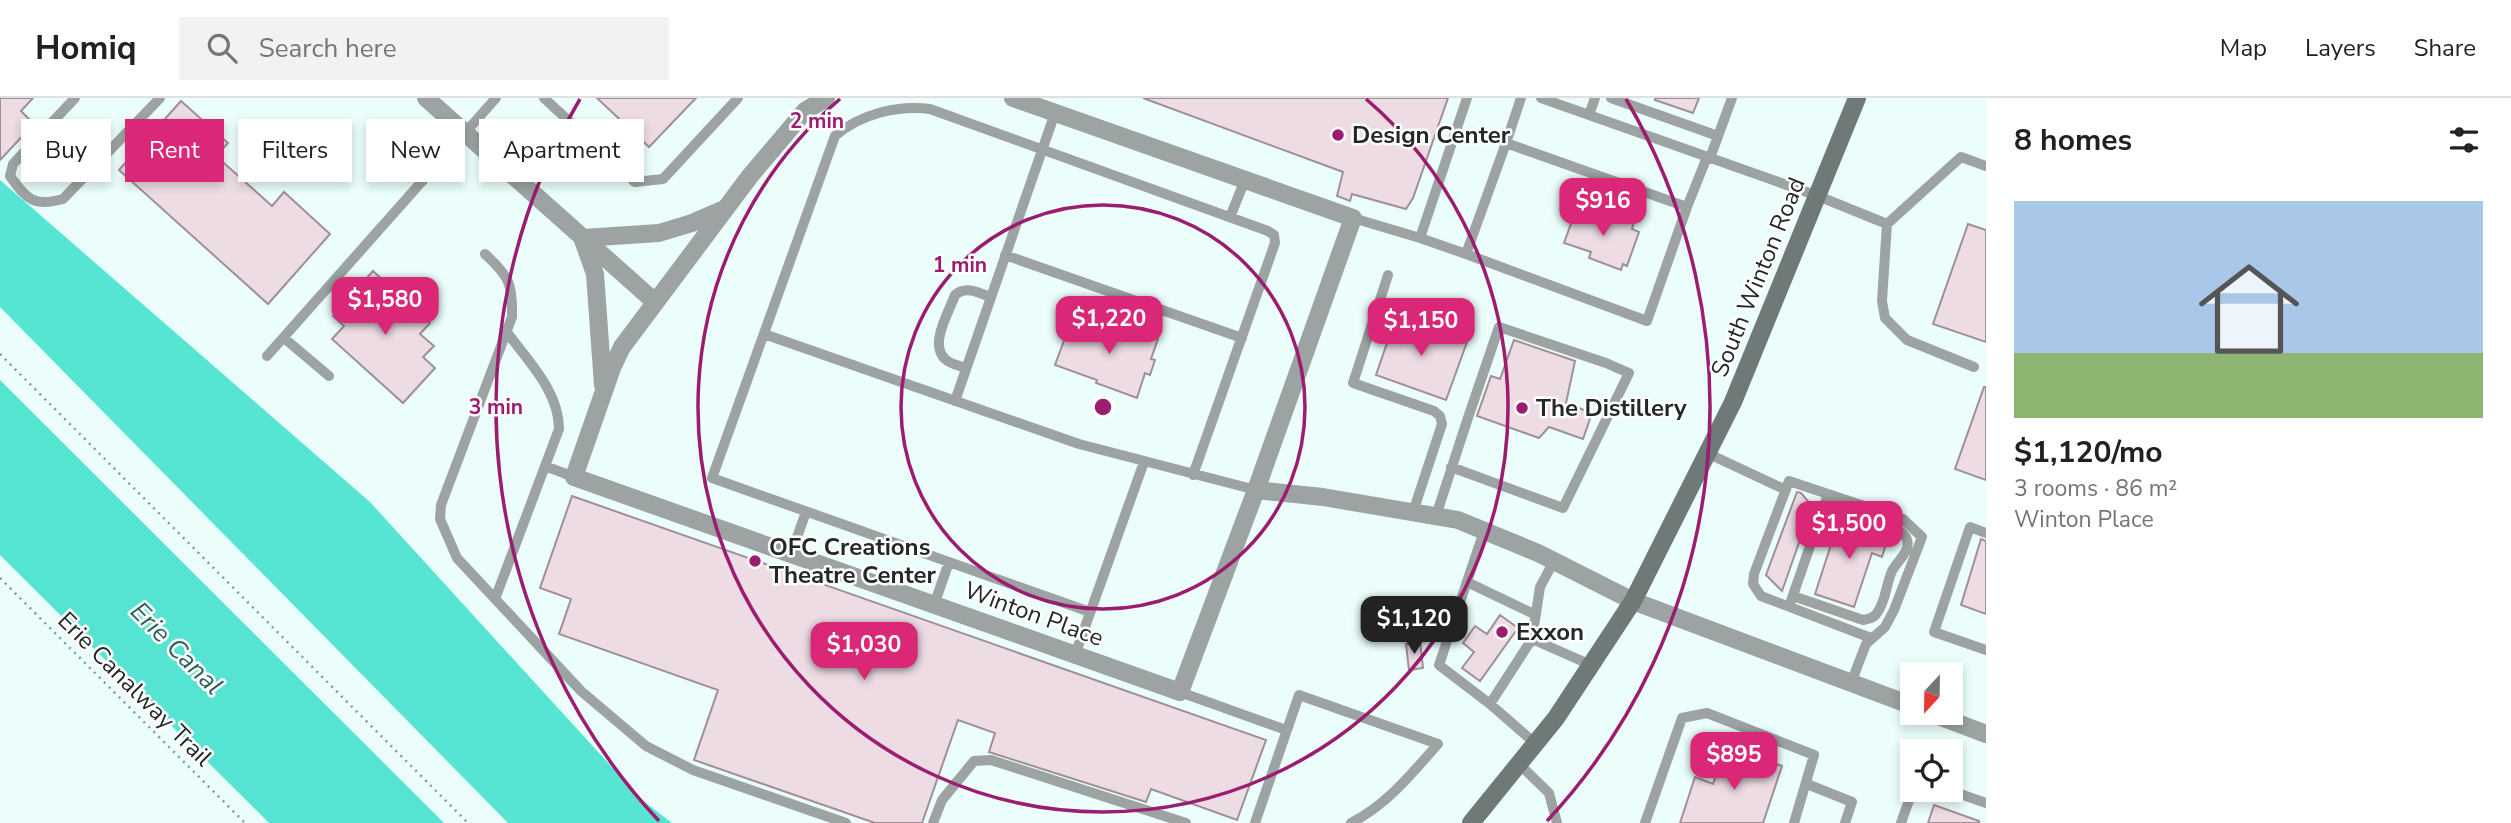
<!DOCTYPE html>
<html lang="en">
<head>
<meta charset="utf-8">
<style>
  :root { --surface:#fff; --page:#f2f2f2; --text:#202124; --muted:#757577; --line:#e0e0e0; --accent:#db2777 }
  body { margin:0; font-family:"Nunito Sans",sans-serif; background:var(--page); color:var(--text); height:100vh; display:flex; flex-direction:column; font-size:26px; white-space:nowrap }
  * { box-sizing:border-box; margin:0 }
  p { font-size:23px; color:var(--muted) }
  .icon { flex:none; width:38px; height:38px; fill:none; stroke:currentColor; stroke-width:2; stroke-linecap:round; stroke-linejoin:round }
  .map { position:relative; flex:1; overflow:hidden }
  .side { display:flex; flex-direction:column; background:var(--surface); width:525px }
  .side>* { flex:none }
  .hud { position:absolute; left:21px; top:21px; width:665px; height:63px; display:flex; gap:14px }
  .needle { width:46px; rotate:202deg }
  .fabs { position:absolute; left:1900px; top:564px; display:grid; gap:14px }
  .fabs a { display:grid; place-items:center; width:63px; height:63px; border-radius:0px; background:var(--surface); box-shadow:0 4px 10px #0003; font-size:35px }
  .price { position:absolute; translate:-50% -60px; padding:0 16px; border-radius:14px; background:var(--accent); color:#fff; font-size:23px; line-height:46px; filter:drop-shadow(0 2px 4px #0008) }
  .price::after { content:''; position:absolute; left:50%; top:42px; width:21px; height:16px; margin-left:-10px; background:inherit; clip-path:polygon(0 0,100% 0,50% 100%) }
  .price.selected { background:#222; color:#fff }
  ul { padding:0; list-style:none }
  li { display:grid; align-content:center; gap:14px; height:371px; padding:0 28px }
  li span { display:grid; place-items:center; height:217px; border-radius:0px; color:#555 }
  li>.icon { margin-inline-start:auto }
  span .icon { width:126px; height:126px; fill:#fffc; stroke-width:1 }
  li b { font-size:30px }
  h2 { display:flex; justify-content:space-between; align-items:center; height:84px; padding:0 28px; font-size:30px }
  .chip { padding:0 24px; border-radius:0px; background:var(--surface); box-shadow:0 4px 10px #0003; font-size:24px; line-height:63px }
  .chip.selected { background:var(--accent); color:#fff }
  header { display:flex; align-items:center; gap:42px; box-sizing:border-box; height:98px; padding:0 35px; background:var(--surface); border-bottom:2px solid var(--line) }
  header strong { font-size:33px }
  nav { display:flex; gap:38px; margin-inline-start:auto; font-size:24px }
  .search { width:490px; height:63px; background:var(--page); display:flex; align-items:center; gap:18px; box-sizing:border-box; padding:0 24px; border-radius:0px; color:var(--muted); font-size:26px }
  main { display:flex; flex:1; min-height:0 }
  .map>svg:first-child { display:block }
  .forest { fill:#57e5d3 }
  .water { fill:#55e4d2 }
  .building { fill:#eddce4; stroke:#9f9098; stroke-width:2 }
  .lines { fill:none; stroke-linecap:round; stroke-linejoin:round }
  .path { stroke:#899694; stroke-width:2.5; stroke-dasharray:2 5; stroke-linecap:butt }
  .service { stroke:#9ca3a2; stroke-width:10 }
  .minor { stroke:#9ca3a2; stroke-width:18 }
  .tertiary { stroke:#9ca3a2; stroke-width:18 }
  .secondary { stroke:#6f7a78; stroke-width:18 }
  .ring { fill:none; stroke:#9c1c70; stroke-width:3.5 }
  .poi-dot { fill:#9c1c70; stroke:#fff; stroke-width:2.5 }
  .labels { text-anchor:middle; stroke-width:5; stroke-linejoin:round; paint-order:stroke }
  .poi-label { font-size:24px; font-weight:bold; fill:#222927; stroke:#fff; text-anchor:start }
  .street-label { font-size:24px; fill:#222927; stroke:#fff }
  .water-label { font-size:26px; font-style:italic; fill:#29635b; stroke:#fff }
  .centre { fill:#9c1c70; stroke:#fff; stroke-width:3.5 }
  .ring-label { font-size:21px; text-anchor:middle; font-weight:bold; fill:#9c1c70; stroke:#fff; stroke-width:5; stroke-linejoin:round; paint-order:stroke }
</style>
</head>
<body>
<header>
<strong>Homiq</strong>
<div class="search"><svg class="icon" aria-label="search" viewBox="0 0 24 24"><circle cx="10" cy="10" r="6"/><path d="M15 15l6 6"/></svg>Search here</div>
<nav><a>Map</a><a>Layers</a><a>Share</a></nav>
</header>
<main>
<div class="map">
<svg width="1986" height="725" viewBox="0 0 1986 725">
  <rect width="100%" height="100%" fill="#ebfefb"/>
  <!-- forest -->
  <path class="forest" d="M0,82L370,404L642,702L672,725H508L0,209Z"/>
  <!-- water -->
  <path class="water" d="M0,282L444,725H269L0,457Z"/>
  <!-- building -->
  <path class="building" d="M0,0H33L21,13L34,26L0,62Z
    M597,0H696L649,49Z
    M1143,0H1448L1413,100L1406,111L1352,96L1350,103L1337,98L1343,74Z
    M1655,0H1699L1693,15L1655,2Z
    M181,3L228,45L216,58L272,108L284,94L330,136L268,206L119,72Z
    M1576,112L1604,122L1606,115L1634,124L1632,131L1639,134L1627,168L1623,166L1621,172L1589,160L1591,154L1564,145Z
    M1968,126L1986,132V244L1933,226Z
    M373,173L430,225L420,236L434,248L423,259L435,270L403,305L332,241L344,228L333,218Z
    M1396,219L1467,244L1446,302L1376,277Z
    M1078,222L1113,234L1115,226L1158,241L1151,261L1155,262L1150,277L1145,275L1137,300L1096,285L1097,282L1055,267L1065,240L1071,242Z
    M1514,242L1575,263L1566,305L1592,315L1583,341L1549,329L1539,340L1477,318L1491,278L1500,281Z
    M1984,289H1986V382L1955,371Z
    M1797,394L1801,395L1812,408L1782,493L1766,477Z
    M572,398L1266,642L1237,722L1151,691L1146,704L989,654L995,635L958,622L922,725H875L694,662L718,592L559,536L571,501L540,490Z
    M1840,419L1889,436L1882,459L1872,455L1854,509L1815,496Z
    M1981,441L1986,443V516L1961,507Z
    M1500,517L1518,530L1480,583L1462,570L1474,554L1463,545L1475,528L1487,536Z
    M1420,544L1423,570L1409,572L1406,546Z
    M1726,649L1782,668L1763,725H1680L1695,679L1713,686Z
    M1934,707L1979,723V725H1928Z"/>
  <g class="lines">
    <!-- path -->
    <path class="path" d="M0,256L468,725
      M0,480L245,725"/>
    <!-- service -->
    <path class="service" d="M75,0L13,66L10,78C27,102 34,109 63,101L160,0
      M544,0L635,84L663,81L738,0
      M1541,0L1818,98L1887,126L1961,59L1986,68
      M1611,0L1718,38
      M1589,17L1595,0
      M1506,45L1521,0
      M1710,60L1732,0
      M1230,119L1245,82
      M1353,120L1420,140L1467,0
      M1887,126L1882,203L1885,220L1907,242L1974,269
      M1420,140L1466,156L1506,45L1687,109L1707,59
      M485,156C509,178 513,186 512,219L441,407L440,421L457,460L581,593L646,648L693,672L846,725
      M1466,156L1647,223L1687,109
      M1005,157L1242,240
      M1388,177L1353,285L1434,313L1440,318L1442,326L1413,414
      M764,236L1079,346L1256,392
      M284,240L329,278
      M267,258L496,0
      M966,270C960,268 950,266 945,261C929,246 949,214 955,197C966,187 978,195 991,199
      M955,303L1055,15
      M1707,355L1786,392
      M545,368L574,379
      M1436,418C1456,355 1477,292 1499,229L1606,265L1629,275L1563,410L1451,369
      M1484,433L1439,567L1490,606L1537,647
      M1986,435L1970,429L1934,534L1986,552
      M791,456L806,414
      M1467,484L1536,517
      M1793,498L1863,522C1869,521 1874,520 1877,515C1886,503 1886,486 1892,473C1897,463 1913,452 1906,439C1897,424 1843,412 1825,406
      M495,501L559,331C559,293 528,263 506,233
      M1791,503L1827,399
      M934,507L949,464
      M1090,514L712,380L835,38C860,16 897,7 930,11L1268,133L1274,137L1275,145L1193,377
      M1532,541L1591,567
      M1075,557L1144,364
      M1851,585L1866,546L1885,529L1894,512L1922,439L1903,421L1789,383L1754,476L1753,486L1761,498L1871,540
      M1180,594L1286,632
      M1490,606L1532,541L1540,489L1554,463
      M1519,666L1549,695L1557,725
      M1807,686L1852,704L1845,725
      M1946,691L1986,705
      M933,725L942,702L974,663L991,662L1186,725
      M1255,725L1299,597L1438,646C1411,676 1388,706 1351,725
      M1645,725L1682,620L1707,615L1814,657L1794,725
      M1901,725L1913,691"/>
    <!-- minor -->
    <path class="minor" d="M426,0L655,204
      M826,0L805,13L750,78L622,249L612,270L574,379L1180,594L1256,392L1353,120L1013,0
      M583,140L659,135L692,125L722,112
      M583,142L595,176L603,287
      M1256,392L1323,399L1458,422L1538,455L1633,503"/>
    <!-- tertiary -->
    <path class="tertiary" d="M1633,503L1913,608
      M1928,614L1986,636"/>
    <!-- secondary -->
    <path class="secondary" d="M1471,725L1556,620L1633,503L1733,304L1857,0"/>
  </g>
  <!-- distance rings -->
  <g class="ring">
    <circle cx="1103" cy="309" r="202"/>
    <path d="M1366 1A405 405 0 1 1 840 1"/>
    <path d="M659 723A607 607 0 0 1 580 1M1626 1A607 607 0 0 1 1547 723"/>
  </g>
  <!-- markers -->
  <g class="poi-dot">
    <circle cx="1338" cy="37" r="7"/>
    <circle cx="1522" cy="310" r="7"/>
    <circle cx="755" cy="463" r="7"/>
    <circle cx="1502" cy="534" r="7"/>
  </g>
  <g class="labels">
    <!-- poi labels -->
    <g class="poi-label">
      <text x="1352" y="45">Design Center</text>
      <text x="1536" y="318">The Distillery</text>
      <text x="769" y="457">OFC Creations<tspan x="769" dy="28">Theatre Center</tspan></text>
      <text x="1516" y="542">Exxon</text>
    </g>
    <!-- street labels -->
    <g class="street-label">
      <text transform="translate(1758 179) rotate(-68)" y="8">South Winton Road</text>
      <text transform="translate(1034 516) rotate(20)" y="8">Winton Place</text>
      <text transform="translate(135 591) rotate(45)" y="8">Erie Canalway Trail</text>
    </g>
    <!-- water labels -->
    <g class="water-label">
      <text transform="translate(177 550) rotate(45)" y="9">Erie Canal</text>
    </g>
  </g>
  <circle cx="1103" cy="309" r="10" class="centre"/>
  <g class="ring-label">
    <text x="817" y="30">2 min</text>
    <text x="960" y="174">1 min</text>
    <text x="496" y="316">3 min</text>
  </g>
</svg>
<div class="fabs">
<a><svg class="needle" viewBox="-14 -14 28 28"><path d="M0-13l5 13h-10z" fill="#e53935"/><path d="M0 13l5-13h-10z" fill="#757577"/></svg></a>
<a><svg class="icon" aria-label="locate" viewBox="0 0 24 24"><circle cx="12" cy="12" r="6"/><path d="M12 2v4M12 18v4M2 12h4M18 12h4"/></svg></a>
</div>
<b class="price" style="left:1603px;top:140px">$916</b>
<b class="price" style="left:385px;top:239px">$1,580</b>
<b class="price" style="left:1109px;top:258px">$1,220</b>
<b class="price" style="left:1421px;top:260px">$1,150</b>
<b class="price" style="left:1849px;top:463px">$1,500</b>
<b class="price selected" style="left:1414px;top:558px">$1,120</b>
<b class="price" style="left:864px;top:584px">$1,030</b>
<b class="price" style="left:1734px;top:694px">$895</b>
<div class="hud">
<a class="chip">Buy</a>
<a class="chip selected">Rent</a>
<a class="chip">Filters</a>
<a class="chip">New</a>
<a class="chip">Apartment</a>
</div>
</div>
<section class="side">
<h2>8 homes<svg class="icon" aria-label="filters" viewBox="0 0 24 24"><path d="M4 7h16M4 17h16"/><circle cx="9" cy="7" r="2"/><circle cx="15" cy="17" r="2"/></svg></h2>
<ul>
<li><span style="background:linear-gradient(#a9c7e8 70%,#8fb573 0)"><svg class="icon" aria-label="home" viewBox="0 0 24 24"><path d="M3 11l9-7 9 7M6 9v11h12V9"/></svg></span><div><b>$1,120/mo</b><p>3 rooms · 86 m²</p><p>Winton Place</p></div></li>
</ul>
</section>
</main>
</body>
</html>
